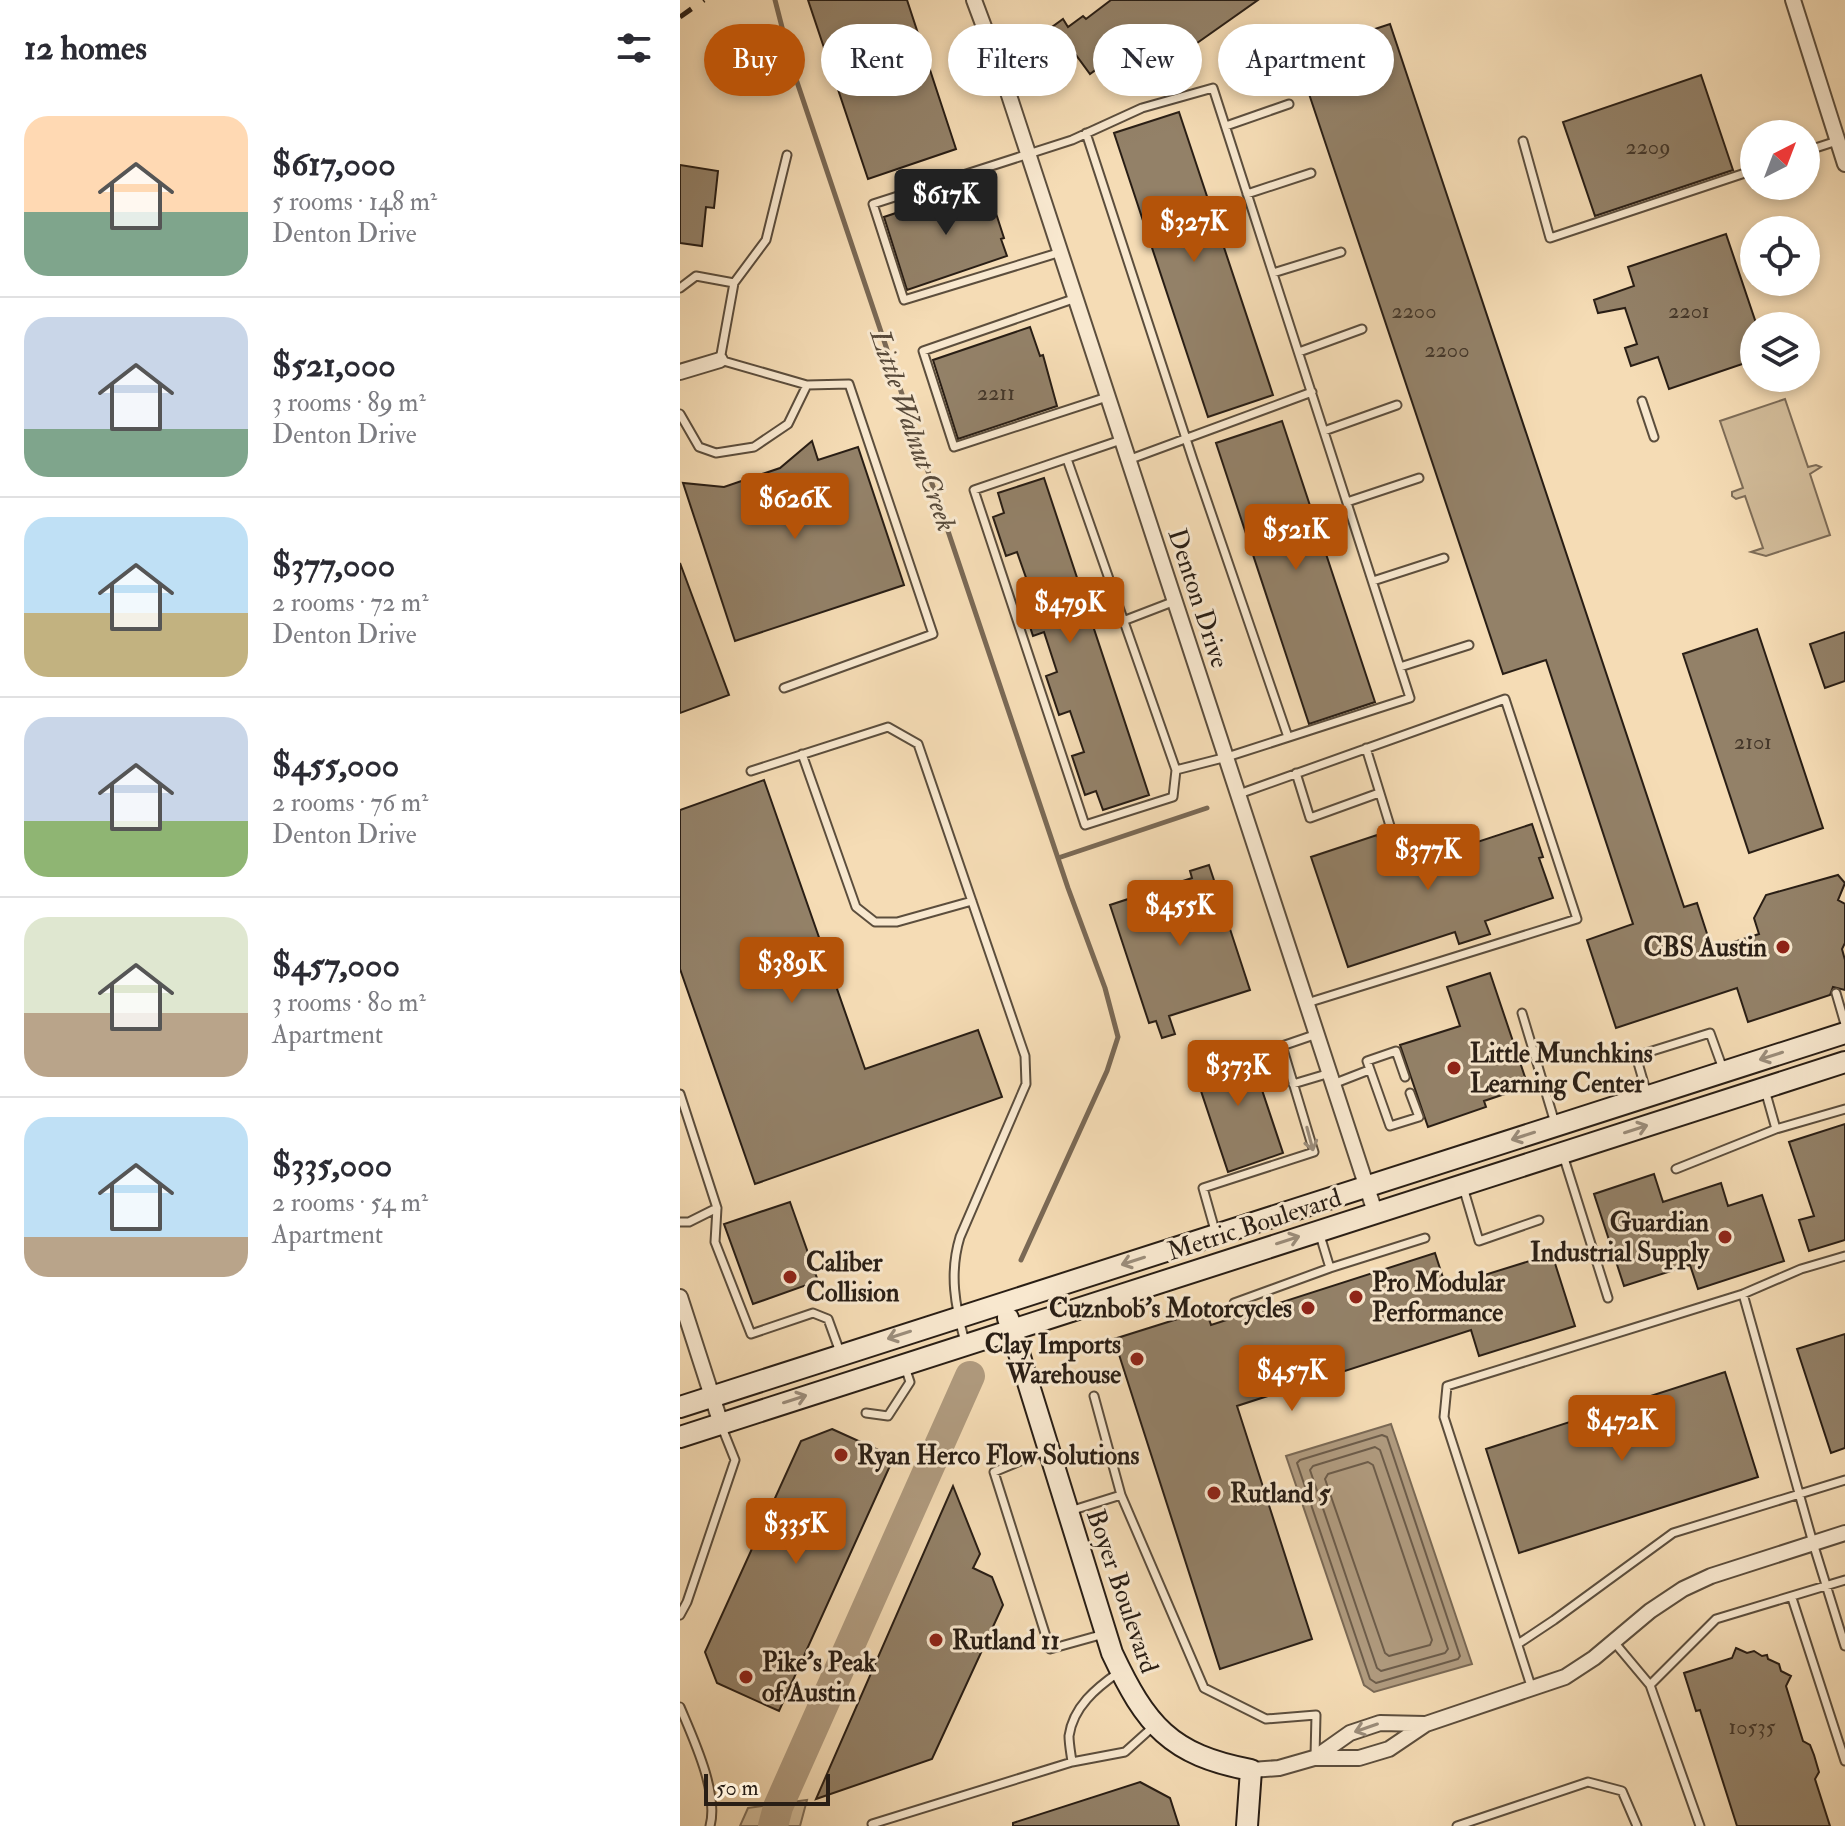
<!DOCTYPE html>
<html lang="en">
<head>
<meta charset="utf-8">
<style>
  :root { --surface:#fff; --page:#f2f2f3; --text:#2b2b33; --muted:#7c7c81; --line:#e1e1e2; --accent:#b45309 }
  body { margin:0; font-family:"IM FELL Double Pica",serif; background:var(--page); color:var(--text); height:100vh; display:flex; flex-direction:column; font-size:30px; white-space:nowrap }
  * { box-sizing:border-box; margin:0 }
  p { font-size:26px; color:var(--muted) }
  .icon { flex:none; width:44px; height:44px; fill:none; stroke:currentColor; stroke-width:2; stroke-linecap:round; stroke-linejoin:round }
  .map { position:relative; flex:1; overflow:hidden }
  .sheet { display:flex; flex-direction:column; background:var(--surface); width:680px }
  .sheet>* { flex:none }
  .hud { position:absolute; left:24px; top:24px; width:760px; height:72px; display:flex; gap:16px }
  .needle { width:52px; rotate:42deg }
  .controls { position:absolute; left:1060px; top:120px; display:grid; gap:16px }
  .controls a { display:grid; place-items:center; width:80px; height:80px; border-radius:50%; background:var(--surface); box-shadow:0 4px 12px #0003; font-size:40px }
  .scale { position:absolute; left:24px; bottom:20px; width:126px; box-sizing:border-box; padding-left:8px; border:4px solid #291e15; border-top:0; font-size:22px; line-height:28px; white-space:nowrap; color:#291e15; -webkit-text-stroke:6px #f8e8cf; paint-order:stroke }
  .price { position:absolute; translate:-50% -68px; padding:0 18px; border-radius:8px; background:var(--accent); color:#fff; font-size:26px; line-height:52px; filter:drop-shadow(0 2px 4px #0008) }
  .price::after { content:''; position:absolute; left:50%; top:48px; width:24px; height:18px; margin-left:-12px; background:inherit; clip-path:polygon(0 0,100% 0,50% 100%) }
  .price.selected { background:#222; color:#fff }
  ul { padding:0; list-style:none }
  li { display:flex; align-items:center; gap:24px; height:200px; padding:0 24px }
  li+li { border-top:2px solid var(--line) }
  li span { display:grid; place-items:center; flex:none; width:224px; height:160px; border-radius:24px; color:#555 }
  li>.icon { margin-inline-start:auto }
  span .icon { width:96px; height:96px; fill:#fffc; stroke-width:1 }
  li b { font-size:34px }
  h2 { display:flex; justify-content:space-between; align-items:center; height:96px; padding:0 24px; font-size:34px }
  .pill { padding:0 28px; border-radius:36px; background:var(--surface); box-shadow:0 4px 12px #0003; font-size:28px; line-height:72px }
  .pill.selected { background:var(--accent); color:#fff }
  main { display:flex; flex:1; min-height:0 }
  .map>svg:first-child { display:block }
  .green { fill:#d2bc9a; stroke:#7e6d58; stroke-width:2 }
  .water { fill:#b09b7f; stroke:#7a6955; stroke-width:2 }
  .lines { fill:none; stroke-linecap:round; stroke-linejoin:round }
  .shore { stroke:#6c5c4a; stroke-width:2 }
  .stream { stroke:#7a6955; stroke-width:5 }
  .river { stroke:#b09b7f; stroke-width:30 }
  .building { fill:#938168; stroke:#291e15; stroke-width:2 }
  .lane-casing { stroke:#5c4e3d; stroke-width:11 }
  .street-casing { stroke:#5c4e3d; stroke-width:18 }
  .secondary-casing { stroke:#291e15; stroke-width:24 }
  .lane { stroke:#f8e8cf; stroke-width:7 }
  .street { stroke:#f8e8cf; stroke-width:14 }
  .secondary { stroke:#f8e8cf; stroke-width:20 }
  .rail { stroke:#291e15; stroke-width:5; stroke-dasharray:14 14; stroke-linecap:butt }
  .oneway { stroke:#9b8d7b }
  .poi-dot { fill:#8f2418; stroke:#f8e8cf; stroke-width:3 }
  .labels { text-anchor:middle; stroke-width:6; stroke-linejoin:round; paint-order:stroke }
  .number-label { font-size:22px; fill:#44372a }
  .street-label { font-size:26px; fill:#291e15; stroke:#f8e8cf }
  .poi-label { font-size:26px; font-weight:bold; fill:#291e15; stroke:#f8e8cf; text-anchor:start }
  .water-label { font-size:28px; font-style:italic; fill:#584a3a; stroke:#f8e8cf }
</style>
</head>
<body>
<main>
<section class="sheet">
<h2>12 homes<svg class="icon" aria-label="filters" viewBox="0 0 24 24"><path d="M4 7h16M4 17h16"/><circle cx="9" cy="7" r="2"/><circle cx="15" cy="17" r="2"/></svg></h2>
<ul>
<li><span style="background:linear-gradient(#ffd9b3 60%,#7fa58c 0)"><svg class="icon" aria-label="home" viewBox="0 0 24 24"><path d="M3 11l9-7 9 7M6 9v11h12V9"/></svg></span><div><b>$617,000</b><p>5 rooms · 148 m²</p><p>Denton Drive</p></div></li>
<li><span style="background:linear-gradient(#c9d6e8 70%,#7fa58c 0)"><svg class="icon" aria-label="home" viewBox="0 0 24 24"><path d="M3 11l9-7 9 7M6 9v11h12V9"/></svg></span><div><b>$521,000</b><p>3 rooms · 89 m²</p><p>Denton Drive</p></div></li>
<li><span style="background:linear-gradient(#bfe0f5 60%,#c2b280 0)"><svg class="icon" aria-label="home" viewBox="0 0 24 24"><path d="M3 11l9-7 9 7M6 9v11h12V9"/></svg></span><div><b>$377,000</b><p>2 rooms · 72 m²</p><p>Denton Drive</p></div></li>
<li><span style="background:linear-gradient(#c9d6e8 65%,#8fb573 0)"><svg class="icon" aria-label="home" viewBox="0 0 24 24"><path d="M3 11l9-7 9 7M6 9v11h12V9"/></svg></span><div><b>$455,000</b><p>2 rooms · 76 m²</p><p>Denton Drive</p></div></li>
<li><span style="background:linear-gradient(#dfe7d0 60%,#b9a48a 0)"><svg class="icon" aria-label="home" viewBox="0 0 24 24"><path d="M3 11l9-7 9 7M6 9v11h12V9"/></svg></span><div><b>$457,000</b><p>3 rooms · 80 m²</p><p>Apartment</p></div></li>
<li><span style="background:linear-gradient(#bfe0f5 75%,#b9a48a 0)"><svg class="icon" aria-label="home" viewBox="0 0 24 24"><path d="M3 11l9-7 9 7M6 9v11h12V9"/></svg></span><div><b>$335,000</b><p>2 rooms · 54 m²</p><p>Apartment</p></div></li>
</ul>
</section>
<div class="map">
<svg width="1165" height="1826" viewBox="0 0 1165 1826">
  <rect width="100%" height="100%" fill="#f5dcb5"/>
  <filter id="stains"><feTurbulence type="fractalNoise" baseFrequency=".0025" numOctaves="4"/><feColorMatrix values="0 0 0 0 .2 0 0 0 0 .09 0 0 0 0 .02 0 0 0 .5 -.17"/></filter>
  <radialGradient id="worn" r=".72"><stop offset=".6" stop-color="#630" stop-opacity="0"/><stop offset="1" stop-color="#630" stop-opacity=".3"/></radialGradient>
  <!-- green -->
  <path class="green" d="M1105,399L1128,467L1136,465L1141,467L1130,474L1150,535L1086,556L1071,552L1083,548L1065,496L1056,499L1052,496V492L1063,488L1040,421Z
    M127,1800L120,1826H60L68,1808Z"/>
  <!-- water -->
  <path class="water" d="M711,1424L792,1664L694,1692L684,1685L606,1456Z"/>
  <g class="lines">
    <!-- shore -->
    <path class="shore" d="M702,1435L707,1437L780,1656L778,1659L696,1683L690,1679L617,1463L620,1460Z
      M695,1447L700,1450L768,1649L765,1653L701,1671L697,1668L630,1470L633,1466Z
      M688,1462L693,1465L752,1640L750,1645L709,1656L705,1653L645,1479L648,1474Z"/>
    <!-- stream -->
    <path class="stream" d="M95,0L113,70L388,888L425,988L438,1037L427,1071L341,1260
      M378,858L527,808"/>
    <!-- river -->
    <path class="river" d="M93,1826L98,1807L290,1376"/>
  </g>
  <!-- building -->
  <path class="building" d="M128,0H227L276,149L188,179Z
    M431,0H578L510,48L507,45L487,59L469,35L439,57L437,54L410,74L393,51L380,61L361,35L383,19L388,27L403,16L406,19Z
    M710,24L1004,907L1017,903L1032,949L1079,934L1074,918L1086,895L1158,875L1165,883L1158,900L1165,904V943L1162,949L1165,960V990L1153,987L1150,995L1068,1022L1057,988L936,1028L907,940L953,924L866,660L823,674L616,55Z
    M1021,75L1053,170L915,216L883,122Z
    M499,112L593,395L528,417L434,133Z
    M0,165L38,171L34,208L26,207L22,246L0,243Z
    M303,184L309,202L312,201L324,238L321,239L327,256L227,290L204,217Z
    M1046,234L1077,326H1074V360L989,389L978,357L951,366L945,348L957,344L945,308L918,313L914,300L954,286L948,267Z
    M350,327L360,356L363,355L377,406L278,439L253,360Z
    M602,421L695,702L629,724L536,443Z
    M132,441L138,460L178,447L224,585L55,641L3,483L44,487L100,468Z
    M364,478L469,795L423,810L416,791L405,795L392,756L404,752L390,711L379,715L366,676L377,672L364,632L353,636L340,596L351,592L337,552L326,556L313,517L324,513L318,493Z
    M0,563L49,695L0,713Z
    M1077,629L1143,828L1069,853L1003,654Z
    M1165,632V681L1145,688L1130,644Z
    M84,780L185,1069L298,1030L322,1097L75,1184L0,969V810Z
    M852,824L863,857L859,858L873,898L805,921L810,934L779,944L775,932L668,967L631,857L697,835L709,871Z
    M529,865L570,990L489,1016L495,1034L482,1038L476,1021L469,1023L430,905L512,878L510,871Z
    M810,973L847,1083L832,1088L834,1091L804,1101L806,1107L748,1127L720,1045L780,1026L767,987Z
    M567,1045L603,1153L548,1172L512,1064Z
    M1165,1124V1240L1129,1251L1119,1220L1134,1216L1109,1142Z
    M974,1174L983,1202L1041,1183L1048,1206L1082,1195L1104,1261L1018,1289L1010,1265L944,1286L914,1194Z
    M110,1202L138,1281L73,1304L44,1224Z
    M755,1253L766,1287L872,1254L895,1326L799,1356L791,1330L557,1406L632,1639L540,1669L434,1339L526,1310L531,1325Z
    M1165,1334V1448L1151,1453L1117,1349Z
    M1045,1372L1078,1477L839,1553L806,1449Z
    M152,1429L214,1457L99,1711L37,1683L25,1652L121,1441Z
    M273,1486L300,1554L293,1568L312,1577L323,1605L252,1759L136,1799Z
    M1056,1648L1067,1653L1074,1651L1082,1656L1087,1655L1088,1659L1099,1664L1101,1671L1111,1676L1106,1686L1123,1741L1130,1745L1134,1755L1139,1772L1135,1779L1150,1826H1057L1020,1710L1016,1711L1004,1673L1052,1658Z
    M460,1782L490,1798L499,1826H333V1823Z"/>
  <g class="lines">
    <defs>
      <path id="lane" d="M546,126L609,104
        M406,133L513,460L608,737
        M843,141L870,238L1074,170
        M1126,151L1157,141
        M567,194L631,173
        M381,252L224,300L193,204L392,140L462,108L533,88L730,698L547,757L496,770L493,797L405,825L294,490L441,440
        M593,273L661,252
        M54,283L86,240L107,155
        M0,288L16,276L54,283L40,360L127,385L108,424L74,447L36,453L19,447L0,414
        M396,298L243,351L274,447L427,397
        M619,352L682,329
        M962,401L974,437
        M644,431L717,405
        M387,459L496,770
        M448,460L632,392
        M667,502L739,478
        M693,581L764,558
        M443,621L495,601
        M720,667L789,645
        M104,688L253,634L169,384L127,385
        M686,748L715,842
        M122,754L176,907L195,922H217L292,901
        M71,771L208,727L238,744L345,1056L346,1084L280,1237C269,1273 275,1306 285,1342
        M616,773L630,818L699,793
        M559,794L825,699L897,919L627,1003
        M1156,993L1165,1024
        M842,1013L875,1123
        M725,1077L716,1051L687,1061L710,1126L739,1117L730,1093
        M613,1084L650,1073
        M653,1084L689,1070
        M1085,1090L1096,1129L1165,1109
        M0,1094L37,1208L35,1242L71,1334L133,1313L148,1319L160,1352
        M967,1094L956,1056L1030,1033L1043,1069
        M883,1155L928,1298
        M996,1169L1096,1129
        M783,1187L799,1241L859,1220
        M0,1222H9L37,1208
        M639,1232L650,1268L745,1238
        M536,1234L523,1188L634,1152L602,1046L637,1034
        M1063,1294L1133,1543L1165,1646
        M554,1303L650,1268
        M414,1396L441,1495
        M186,1413L208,1416L230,1382L225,1367
        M367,1450L314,1472L370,1649L424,1634
        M390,1511L441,1495L524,1688L586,1719L636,1715L635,1756
        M1112,1598L1165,1761
        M0,1615L7,1602L55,1460L41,1425
        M934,1642L970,1685L1020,1826
        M838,1644L874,1620L993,1533L1165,1480
        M439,1672C416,1688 393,1707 389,1736C389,1744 391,1754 392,1762L445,1752L475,1725
        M970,1685L1036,1619L1165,1580
        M852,1689L764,1417L767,1386L1063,1294L1121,1269L1165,1256
        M0,1707C13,1738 39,1793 30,1826
        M192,1824L392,1762
        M777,1826L908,1782L942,1791L957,1826"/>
      <path id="street" d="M294,0L325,83L695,1212
        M1113,0L1165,164
        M0,372L40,360
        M0,1297L41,1424
        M636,1757L670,1733L700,1723L745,1724
        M571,1770L599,1768L634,1758H679L709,1749L746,1724L885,1677L914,1658L970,1611L1003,1589L1031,1576L1165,1533"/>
      <path id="secondary" d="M328,1318L432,1653C466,1725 490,1755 571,1770L567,1826
        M0,1407L1165,1033
        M0,1437L1165,1062"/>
    </defs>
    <!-- lane casing -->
    <use href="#lane" class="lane-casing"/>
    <!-- street casing -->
    <use href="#street" class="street-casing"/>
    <!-- secondary casing -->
    <use href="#secondary" class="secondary-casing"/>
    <!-- lane -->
    <use href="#lane" class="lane"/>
    <!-- street -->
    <use href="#street" class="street"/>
    <!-- secondary -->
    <use href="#secondary" class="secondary"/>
    <!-- rail -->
    <path class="rail" d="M0,17L24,0"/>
  </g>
  <!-- one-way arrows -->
  <defs><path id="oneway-shaft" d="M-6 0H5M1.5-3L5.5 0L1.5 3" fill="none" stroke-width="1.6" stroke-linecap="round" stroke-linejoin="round" transform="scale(2)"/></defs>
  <g class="oneway">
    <use href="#oneway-shaft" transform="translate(1091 1056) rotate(162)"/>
    <use href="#oneway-shaft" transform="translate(956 1129) rotate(-18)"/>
    <use href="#oneway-shaft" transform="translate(843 1136) rotate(162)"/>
    <use href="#oneway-shaft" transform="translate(630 1139) rotate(75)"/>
    <use href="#oneway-shaft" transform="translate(608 1240) rotate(-18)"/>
    <use href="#oneway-shaft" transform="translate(453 1261) rotate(162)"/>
    <use href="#oneway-shaft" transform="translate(219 1335) rotate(162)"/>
    <use href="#oneway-shaft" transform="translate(115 1399) rotate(-18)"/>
    <use href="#oneway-shaft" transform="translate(686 1728) rotate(161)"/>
  </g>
  <!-- markers -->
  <g class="poi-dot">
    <circle cx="1103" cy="947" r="8"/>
    <circle cx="774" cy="1068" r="8"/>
    <circle cx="1045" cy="1237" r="8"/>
    <circle cx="110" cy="1277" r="8"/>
    <circle cx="676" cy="1297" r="8"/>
    <circle cx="628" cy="1308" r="8"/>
    <circle cx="457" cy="1359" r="8"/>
    <circle cx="161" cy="1455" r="8"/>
    <circle cx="534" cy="1493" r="8"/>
    <circle cx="256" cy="1640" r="8"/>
    <circle cx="66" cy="1677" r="8"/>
  </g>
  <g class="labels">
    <!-- number labels -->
    <g class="number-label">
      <text x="968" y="154">2209</text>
      <text x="734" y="318">2200</text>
      <text x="1009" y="318">2201</text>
      <text x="767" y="357">2200</text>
      <text x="316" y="400">2211</text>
      <text x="1073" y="749">2101</text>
      <text x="1072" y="1734">10535</text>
    </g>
    <!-- street labels -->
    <g class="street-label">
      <text transform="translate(519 598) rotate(72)" y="9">Denton Drive</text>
      <text transform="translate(574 1224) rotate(-18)" y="9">Metric Boulevard</text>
      <text transform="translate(443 1591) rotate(71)" y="9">Boyer Boulevard</text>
    </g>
    <!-- poi labels -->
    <g class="poi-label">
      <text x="1087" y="956" text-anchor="end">CBS Austin</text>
      <text x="790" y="1062">Little Munchkins<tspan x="790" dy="30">Learning Center</tspan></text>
      <text x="1029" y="1231" text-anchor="end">Guardian<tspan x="1029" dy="30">Industrial Supply</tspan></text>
      <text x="126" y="1271">Caliber<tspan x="126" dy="30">Collision</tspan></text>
      <text x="692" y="1291">Pro Modular<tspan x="692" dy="30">Performance</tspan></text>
      <text x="612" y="1317" text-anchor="end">Cuznbob's Motorcycles</text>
      <text x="441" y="1353" text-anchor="end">Clay Imports<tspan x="441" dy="30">Warehouse</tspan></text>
      <text x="177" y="1464">Ryan Herco Flow Solutions</text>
      <text x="550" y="1502">Rutland 5</text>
      <text x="272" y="1649">Rutland 11</text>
      <text x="82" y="1671">Pike's Peak<tspan x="82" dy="30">of Austin</tspan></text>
    </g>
    <!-- water labels -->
    <g class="water-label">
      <text transform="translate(234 430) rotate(71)" y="10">Little Walnut Creek</text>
    </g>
  </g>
  <rect width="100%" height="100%" filter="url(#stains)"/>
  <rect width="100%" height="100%" fill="url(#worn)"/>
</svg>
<div class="controls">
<a><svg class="needle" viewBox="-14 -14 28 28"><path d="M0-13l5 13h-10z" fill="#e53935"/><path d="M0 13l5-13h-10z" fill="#7c7c81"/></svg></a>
<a><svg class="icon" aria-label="locate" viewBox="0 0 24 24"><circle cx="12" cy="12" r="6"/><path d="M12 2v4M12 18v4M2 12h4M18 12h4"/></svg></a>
<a><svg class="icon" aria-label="layers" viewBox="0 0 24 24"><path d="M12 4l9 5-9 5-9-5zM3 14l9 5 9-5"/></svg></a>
</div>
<div class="scale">50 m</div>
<b class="price selected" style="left:266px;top:237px">$617K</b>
<b class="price" style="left:514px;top:264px">$327K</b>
<b class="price" style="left:115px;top:541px">$626K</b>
<b class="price" style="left:616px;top:572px">$521K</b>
<b class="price" style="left:390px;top:645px">$479K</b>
<b class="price" style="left:748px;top:892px">$377K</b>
<b class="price" style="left:500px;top:948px">$455K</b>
<b class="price" style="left:112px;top:1005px">$389K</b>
<b class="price" style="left:558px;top:1108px">$373K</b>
<b class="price" style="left:612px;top:1413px">$457K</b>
<b class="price" style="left:942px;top:1463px">$472K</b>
<b class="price" style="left:116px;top:1566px">$335K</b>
<div class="hud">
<a class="pill selected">Buy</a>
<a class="pill">Rent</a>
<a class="pill">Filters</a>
<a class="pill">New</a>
<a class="pill">Apartment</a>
</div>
</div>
</main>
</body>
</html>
